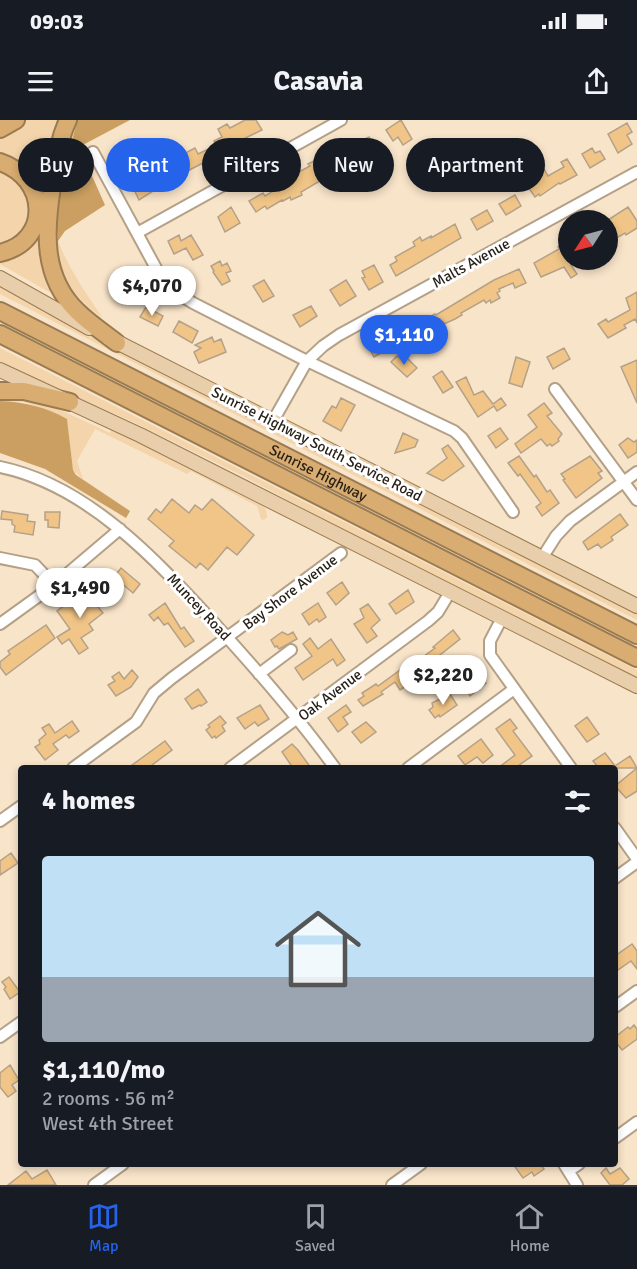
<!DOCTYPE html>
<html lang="en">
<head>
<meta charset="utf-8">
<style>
  :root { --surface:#171b24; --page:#242831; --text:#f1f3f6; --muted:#9ea1a6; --line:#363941; --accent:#2563eb }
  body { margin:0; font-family:Signika,sans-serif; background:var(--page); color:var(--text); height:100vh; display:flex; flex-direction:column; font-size:22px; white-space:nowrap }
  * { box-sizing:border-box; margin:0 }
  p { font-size:20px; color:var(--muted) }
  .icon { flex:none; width:33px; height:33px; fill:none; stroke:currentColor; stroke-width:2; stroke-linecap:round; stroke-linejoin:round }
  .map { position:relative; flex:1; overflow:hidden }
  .details { position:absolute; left:18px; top:645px; width:600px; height:402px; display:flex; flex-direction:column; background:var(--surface); border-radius:6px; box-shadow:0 3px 9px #0003 }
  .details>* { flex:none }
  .banner { position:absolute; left:18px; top:18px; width:602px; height:54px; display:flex; gap:12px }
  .needle { width:39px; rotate:234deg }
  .fabs { position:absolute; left:558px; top:90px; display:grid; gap:12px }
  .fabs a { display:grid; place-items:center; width:60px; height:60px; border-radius:50%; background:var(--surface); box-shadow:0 3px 9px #0003; font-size:30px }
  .price { position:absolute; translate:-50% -51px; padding:0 14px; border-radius:21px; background:#fff; color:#222; font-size:20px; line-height:39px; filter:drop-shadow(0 2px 3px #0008) }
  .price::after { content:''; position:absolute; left:50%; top:36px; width:18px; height:14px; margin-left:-9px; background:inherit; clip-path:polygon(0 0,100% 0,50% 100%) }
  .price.active { background:var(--accent); color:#fff }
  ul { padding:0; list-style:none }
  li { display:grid; align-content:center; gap:12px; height:318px; padding:0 24px }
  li+li { border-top:2px solid var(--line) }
  li span { display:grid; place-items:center; height:186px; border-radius:6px; color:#555 }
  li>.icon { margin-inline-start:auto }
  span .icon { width:108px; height:108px; fill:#fffc; stroke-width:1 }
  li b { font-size:26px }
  h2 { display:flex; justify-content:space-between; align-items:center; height:72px; padding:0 24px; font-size:26px }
  .chip { padding:0 21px; border-radius:27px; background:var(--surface); box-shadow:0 3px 9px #0003; font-size:21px; line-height:54px }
  .chip.active { background:var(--accent); color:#fff }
  .status { display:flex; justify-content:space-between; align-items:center; height:42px; padding:0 30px; background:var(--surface); direction:ltr }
  .status svg { height:16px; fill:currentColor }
  header { display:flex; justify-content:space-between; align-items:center; height:78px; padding:0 24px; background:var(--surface); font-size:27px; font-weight:700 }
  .tab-bar { display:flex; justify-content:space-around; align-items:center; height:84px; border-top:2px solid var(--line); background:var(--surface); font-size:16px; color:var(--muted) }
  .tab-bar a { display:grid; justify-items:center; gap:3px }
  .tab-bar .active { color:var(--accent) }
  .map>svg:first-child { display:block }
  .green { fill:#f3d4ab }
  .forest { fill:#ca9f61 }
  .building { fill:#f1c587; stroke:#b4a188; stroke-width:1.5 }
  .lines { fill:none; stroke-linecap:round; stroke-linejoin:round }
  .minor-casing { stroke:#b3a087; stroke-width:14 }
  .major-casing { stroke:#9a7b51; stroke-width:16 }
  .highway-casing { stroke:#9a7b51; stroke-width:20 }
  .minor { stroke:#fff; stroke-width:10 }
  .major { stroke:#e8ceaa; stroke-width:14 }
  .highway { stroke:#d9ad71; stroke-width:16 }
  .labels { text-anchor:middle; stroke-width:6; stroke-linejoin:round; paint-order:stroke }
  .street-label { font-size:15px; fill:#261f15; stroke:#fff }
</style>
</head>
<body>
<div class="status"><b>09:03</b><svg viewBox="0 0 49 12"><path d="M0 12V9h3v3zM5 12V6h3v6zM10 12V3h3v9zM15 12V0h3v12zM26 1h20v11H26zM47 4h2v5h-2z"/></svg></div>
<header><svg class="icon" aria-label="menu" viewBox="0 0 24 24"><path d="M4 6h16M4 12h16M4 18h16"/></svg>Casavia<svg class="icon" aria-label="share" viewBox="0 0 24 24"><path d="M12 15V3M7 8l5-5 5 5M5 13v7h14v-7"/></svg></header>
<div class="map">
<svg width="637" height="1065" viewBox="0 0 637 1065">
  <rect width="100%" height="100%" fill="#f8e4c9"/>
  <!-- green -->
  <path class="green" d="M26,0H65L54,27L56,176L0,144V135L22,127L42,79L0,36V15Z
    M72,0H77C70,30 48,95 59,123C68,147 88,177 103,198L89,188L73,171L69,172L56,146L50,108Z
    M0,46L21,57L34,93L19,119L0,127Z
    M0,165L76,209L637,492V500L0,174Z
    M0,228L637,550V558L364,421L245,357L131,301L0,243Z
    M0,273C39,278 74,296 110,313L112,309L257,381L266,389L267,397L264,400L261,399L257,386L191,351L187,354L95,309L77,341L83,359L73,350L67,299L24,282L0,281Z"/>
  <!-- forest -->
  <path class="forest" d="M77,0H130L79,27L105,85L65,111L58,121L56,90Z
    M0,281C24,282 46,287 67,299L73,350L76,355L130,391L126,398L45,349L0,333Z"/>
  <!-- building -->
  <path class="building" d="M245,0H256L262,10L237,22L239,24L228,30L227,29L203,41V43L172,59L139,80L128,57L139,51L134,41L144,35L142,32L151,27L160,43L170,37L172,40L195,28L198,34L217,25L214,21L222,17L218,9L227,4L230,8Z
    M401,0L412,19L403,25L398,17L393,21L386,10Z
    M627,3L632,12L627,15L632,24L618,33L608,14Z
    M369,17L376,29L363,36L359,30L333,45L329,36Z
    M592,28L595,33L600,31L605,39L590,48L582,34Z
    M567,39L577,55L560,64L559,63L540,76L539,74L535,77L526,64L533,59L531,57L544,49L548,56L564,47L561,42Z
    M314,41L325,58L301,72L302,75L291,80L290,77L283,81L282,80L267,89L265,86L256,92L249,81L263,73L265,76L282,66L280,62L310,46L308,44Z
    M515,75L521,86L506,95L499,84Z
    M231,87L240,103L225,112L218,97Z
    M628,87L637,101V108L626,115L625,113L608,123V100Z
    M487,90L493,101L477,110L471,99Z
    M455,104L461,118L396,156L390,145L397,141L395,137L415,126L413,122L420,117L422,121L431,116V118Z
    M179,115L181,121L191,115L203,135L193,140L186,128L174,134L168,121Z
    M568,121V140H580L571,145L577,154L571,158L564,147L541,157L534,143L559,129L558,127Z
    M220,141L222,146L227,143L231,151L226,153L230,161L222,165L213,152L214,151L211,146Z
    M374,145L383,162L369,170L362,158L365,157L362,151Z
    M519,149L526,163L515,168L513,163L499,169L500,171L497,173L500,178L491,183L490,180L486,183L484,180L461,193L462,195L455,199L444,204L443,202L437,204L425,211L420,202L435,194L436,195L494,160Z
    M264,160L274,176L263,182L253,166Z
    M346,160L356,176L340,186L330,170Z
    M637,172V203L635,199L624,205L626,208L608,218L598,204L606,199L608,202L630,190L626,178Z
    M311,186L317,196L300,207L293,195Z
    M146,187L163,196L158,206L140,197Z
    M179,201L198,211L192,223L173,212Z
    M212,217L214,222L221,219L226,232L199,243L194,232L201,228L195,225Z
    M385,218L390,228L374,237L368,226Z
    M564,228L570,239L553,249L547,237Z
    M397,236L403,240L406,237L417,248L407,257L391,242Z
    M516,237L530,242L522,267L509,263Z
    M637,240V283L621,247Z
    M442,251L453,267L443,273L433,257Z
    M466,257L474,275L483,271L493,284L501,278L506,285L497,291L494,286L478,297L456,262Z
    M341,278L355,285L341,311L323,301L332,286L336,288Z
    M544,283L552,293L547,296L562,314L558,319L559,321L552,326L550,324L547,326L541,319L521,333L515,324L537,307L528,295Z
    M500,308L508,319L496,328L488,316Z
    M403,313L418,320L415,327L395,333Z
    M628,318L634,322L637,320V332L628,338L619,325Z
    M448,325L464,346L443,361L427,353L447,338L442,329Z
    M519,336L534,357L536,355L547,372L550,370L559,383L542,396L536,387L541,383L520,354L518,356L508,343Z
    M590,336L602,351L598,353L602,358L576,378L563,360L565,359L561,354Z
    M172,379L189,393L195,385L202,390L212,379L254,415L237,435L227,427L208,450L200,443L196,448L169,426L174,421L148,399L156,389L161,393Z
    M2,391L28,395L27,401L35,402L33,415L14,412L15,406L12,404V400L1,399Z
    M45,392H60L59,408L48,407V400H45Z
    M620,394L628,405L611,417L613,420L601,428L598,424L588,430L583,422Z
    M121,448L140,464L133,473L114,457Z
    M342,462L349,473L336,485L327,473Z
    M97,466L104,475L94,482L103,493L89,504L93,510L81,518L88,528L79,534L69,519L62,524L57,517L70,509L57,491L69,482L71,486Z
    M408,470L414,482L396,494L389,484Z
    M165,483L181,509L184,507L194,521L185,527L168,503L164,505L158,497L154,501L149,495Z
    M318,483L326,497L319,502L317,499L309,505L302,494Z
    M368,484L380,500L371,508L377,516L367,523L354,504L364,498L360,489Z
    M46,505L55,518L6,555L0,547V542L10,534L8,531Z
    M453,510L460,519L426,546L430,551L400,570L395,562L381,572L383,574L363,586L358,580L364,576L362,573L376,564L378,566L418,537L420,539L435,528L433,527Z
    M282,512L288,515L293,512L297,519L279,529L277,526L275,527L271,520Z
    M310,518L318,529L331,519L345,540L337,546L333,539L303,560L295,548L312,536L303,524Z
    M471,543L486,563L470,576L463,566L472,559L464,548Z
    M132,550L138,557L131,567L116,576L108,565L115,561L112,557L119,552L124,559Z
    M198,569L207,582L201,586L200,585L192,589L185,579Z
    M450,574L457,585L440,597L439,595L435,598L429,590L433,587L432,583Z
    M260,585L269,599L258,606L255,602L245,609L237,598Z
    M346,585L351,592L343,597L348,604L338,612L328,598Z
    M220,596L226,603L222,606L225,611L216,618L215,616L212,618L206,610L210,607L208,605Z
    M587,597L599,614L587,622L575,606Z
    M510,599L517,608L513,611L532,636L515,648H498L515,635L496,609Z
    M72,601L79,611L69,618L66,615L53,624L58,630L45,640L35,627L40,624L39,620L46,614L42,608L49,604L55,613Z
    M366,602L376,612L361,623L352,612Z
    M481,619L493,635L483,643L477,637L465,645L458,636Z
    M165,621L172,630L148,648H128Z
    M292,624L298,630L311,648H293L282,632Z
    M605,633L615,646L630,636L637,648H599L593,641Z
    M637,648V671L626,678L615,666Z
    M11,733L18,743L0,755V741Z
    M632,824L637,831V849L631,841L615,852V836Z
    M9,857L20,872L10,879L4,869L6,867L2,862Z
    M634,905L637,909V919L622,930L615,921V917L628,907L630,909Z
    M10,945L19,960L12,965L16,971L8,977L0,967V953Z
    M513,1044H540L544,1049L534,1056L532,1052L523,1058Z
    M606,1048L610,1054L620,1048L629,1059L622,1065H610L601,1053Z
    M47,1050L56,1065H8L26,1051L32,1059Z"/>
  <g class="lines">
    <defs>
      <path id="minor" d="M93,32L157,150L172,170L193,183L307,241L454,311L462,318L513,392
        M137,113L341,0
        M555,269L637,380
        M273,301L307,241L323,226L339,215L637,52
        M0,347C88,365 157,441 215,504C257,550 298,597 335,648
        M0,438L35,445L54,465
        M542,438L556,416L570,401L637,352
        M502,498L490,521V535L571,648
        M0,504L54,465L120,409
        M259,554L291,530
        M73,648L136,602L154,573L172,558L341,433
        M230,648L428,501L438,492L450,472
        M408,648L514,569
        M0,701L21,686
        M615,708L637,739
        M615,758L637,742
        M615,887L637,871
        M0,917L21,902
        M615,1018L637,1002
        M564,1044L577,1065
        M569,1051L579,1044
        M94,1065L123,1044
        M392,1065L421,1044"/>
      <path id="major" d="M0,158L89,208
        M109,218L637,486
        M0,250L140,315L637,566"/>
      <g id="highway">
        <path d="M68,0C58,21 56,44 52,67C45,111 42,157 77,191C89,203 103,212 117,223"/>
        <path d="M0,9L16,0"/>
        <path d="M0,42C48,58 52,121 0,133"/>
        <path id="s1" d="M0,191L637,515"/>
        <path d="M0,214L637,538"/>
        <path d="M0,271H24L70,282"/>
      </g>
    </defs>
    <!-- minor casing -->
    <use href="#minor" class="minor-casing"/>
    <!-- major casing -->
    <use href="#major" class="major-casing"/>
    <!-- highway casing -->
    <use href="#highway" class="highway-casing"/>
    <!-- minor -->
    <use href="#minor" class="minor"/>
    <!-- major -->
    <use href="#major" class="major"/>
    <!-- highway -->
    <use href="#highway" class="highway"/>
  </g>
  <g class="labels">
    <!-- street labels -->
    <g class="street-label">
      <text transform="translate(471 143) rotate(-29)" y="5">Malts Avenue</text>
      <text transform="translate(317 324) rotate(27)" y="5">Sunrise Highway South Service Road</text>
      <text dy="5" stroke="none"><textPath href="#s1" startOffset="357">Sunrise Highway</textPath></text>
      <text transform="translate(290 472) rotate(-37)" y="5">Bay Shore Avenue</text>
      <text transform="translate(199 487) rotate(47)" y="5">Muncey Road</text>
      <text transform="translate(330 575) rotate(-37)" y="5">Oak Avenue</text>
    </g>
  </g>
</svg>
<div class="fabs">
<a><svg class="needle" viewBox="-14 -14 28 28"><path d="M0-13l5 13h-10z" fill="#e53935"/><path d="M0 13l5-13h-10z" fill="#9ea1a6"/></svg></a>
</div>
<b class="price" style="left:152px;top:197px">$4,070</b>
<b class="price active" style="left:404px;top:246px">$1,110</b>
<b class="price" style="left:80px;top:499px">$1,490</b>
<b class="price" style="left:443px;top:586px">$2,220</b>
<div class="banner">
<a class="chip">Buy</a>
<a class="chip active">Rent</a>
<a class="chip">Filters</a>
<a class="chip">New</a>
<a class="chip">Apartment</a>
</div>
<section class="details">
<h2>4 homes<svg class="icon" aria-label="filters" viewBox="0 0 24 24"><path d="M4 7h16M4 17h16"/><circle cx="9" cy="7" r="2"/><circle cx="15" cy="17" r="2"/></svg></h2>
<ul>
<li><span style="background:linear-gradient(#bfe0f5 65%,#9aa5b1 0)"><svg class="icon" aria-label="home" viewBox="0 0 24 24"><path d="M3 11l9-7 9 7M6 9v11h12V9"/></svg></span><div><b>$1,110/mo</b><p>2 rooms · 56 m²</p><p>West 4th Street</p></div></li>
</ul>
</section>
</div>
<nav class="tab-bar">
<a class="active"><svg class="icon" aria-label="map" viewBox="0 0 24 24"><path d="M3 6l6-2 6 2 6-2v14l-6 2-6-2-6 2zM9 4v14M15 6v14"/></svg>Map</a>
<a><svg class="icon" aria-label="saved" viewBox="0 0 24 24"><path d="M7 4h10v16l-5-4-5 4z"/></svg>Saved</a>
<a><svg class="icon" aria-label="home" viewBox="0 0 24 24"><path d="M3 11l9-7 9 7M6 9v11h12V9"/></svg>Home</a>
</nav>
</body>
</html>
